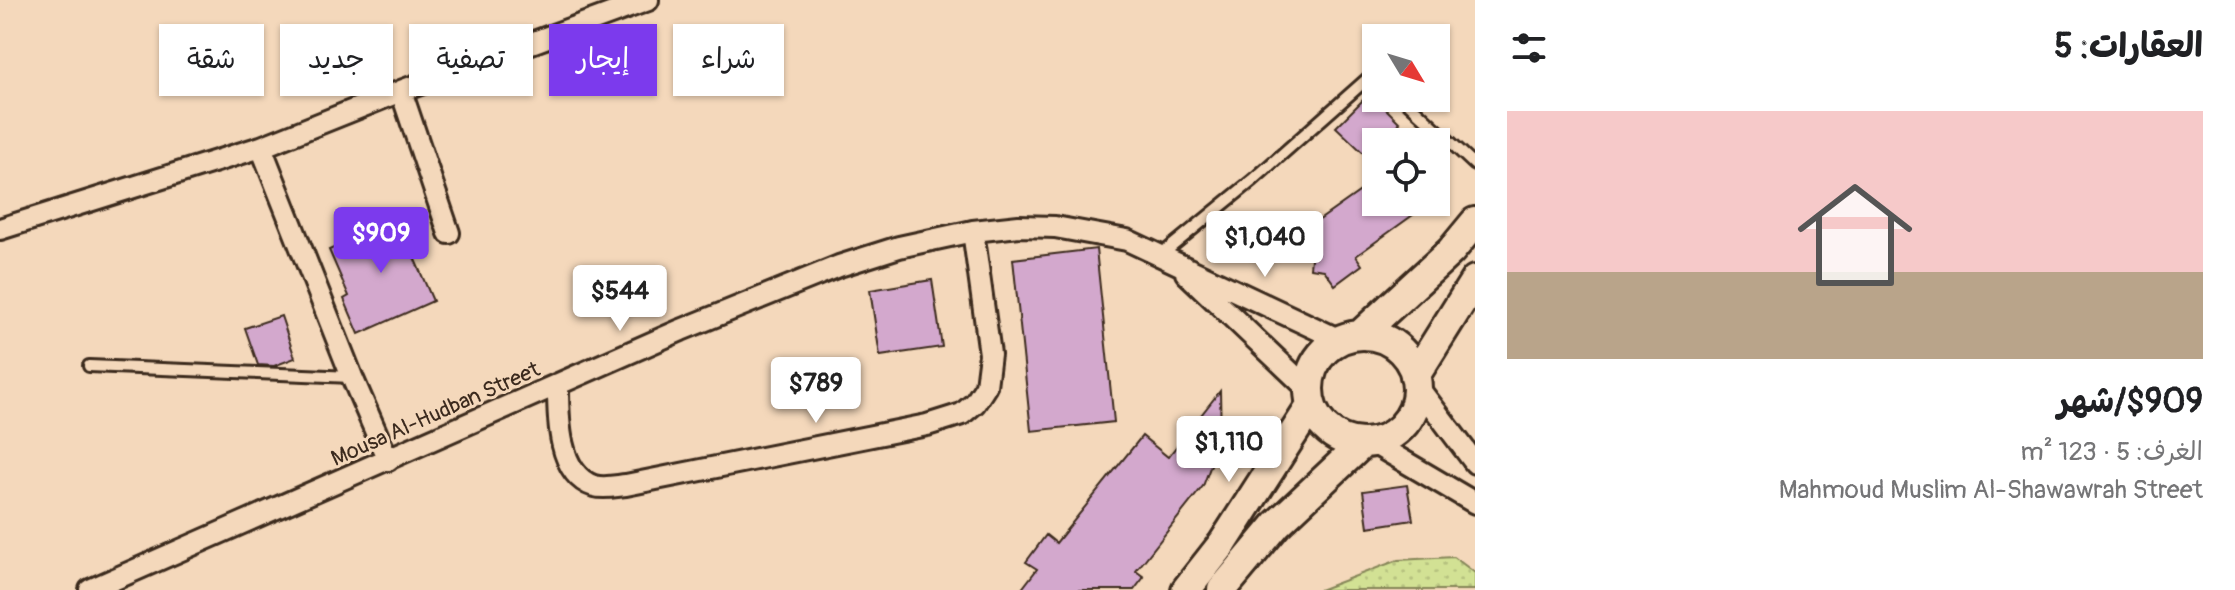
<!DOCTYPE html>
<html lang="ar">
<head>
<meta charset="utf-8">
<style>
  :root { --surface:#fff; --page:#f2f2f2; --text:#202124; --muted:#757577; --line:#e0e0e0; --accent:#7c3aed }
  body { margin:0; font-family:Pangolin,"Playpen Sans Arabic",sans-serif; background:var(--page); color:var(--text); direction:rtl; height:100vh; display:flex; flex-direction:column; font-size:30px; white-space:nowrap }
  * { box-sizing:border-box; margin:0 }
  p { font-size:26px; color:var(--muted) }
  .icon { flex:none; width:44px; height:44px; fill:none; stroke:currentColor; stroke-width:2; stroke-linecap:round; stroke-linejoin:round }
  .map { position:relative; flex:1; overflow:hidden; direction:ltr }
  .side { display:flex; flex-direction:column; background:var(--surface); width:760px }
  .side>* { flex:none }
  .guide { position:absolute; left:24px; top:24px; width:760px; height:72px; direction:rtl; display:flex; gap:16px }
  .needle { width:52px; rotate:128deg }
  .fabs { position:absolute; left:1362px; top:24px; display:grid; gap:16px }
  .fabs a { display:grid; place-items:center; width:88px; height:88px; border-radius:0px; background:var(--surface); box-shadow:0 2px 6px #0004; font-size:40px }
  .price { position:absolute; translate:-50% -68px; padding:0 18px; border-radius:8px; background:#fff; color:#222; font-size:26px; line-height:52px; filter:drop-shadow(0 2px 4px #0008) }
  .price::after { content:''; position:absolute; left:50%; top:48px; width:24px; height:18px; margin-left:-12px; background:inherit; clip-path:polygon(0 0,100% 0,50% 100%) }
  .price.current { background:var(--accent); color:#fff }
  ul { padding:0; list-style:none }
  li { display:grid; align-content:center; gap:16px; height:424px; padding:0 32px }
  li+li { border-top:2px solid var(--line) }
  li span { display:grid; place-items:center; height:248px; border-radius:0px; color:#555 }
  li>.icon { margin-inline-start:auto }
  span .icon { width:144px; height:144px; fill:#fffc; stroke-width:1 }
  li b { font-size:34px }
  h2 { display:flex; justify-content:space-between; align-items:center; height:96px; padding:0 32px; font-size:34px }
  .chip { padding:0 28px; border-radius:0px; background:var(--surface); box-shadow:0 2px 6px #0004; font-size:28px; line-height:72px }
  .chip.current { background:var(--accent); color:#fff }
  main { display:flex; flex:1; min-height:0 }
  .map>svg:first-child { display:block }
  .grass { fill:url(#grass-dots); stroke:#868659; stroke-width:2 }
  .building { fill:#d3a8cd; stroke:#3b2a1e; stroke-width:2 }
  .lines { fill:none; stroke-linecap:round; stroke-linejoin:round }
  .lane-casing { stroke:#3b2a1e; stroke-width:16 }
  .street-casing { stroke:#3b2a1e; stroke-width:26 }
  .secondary-casing { stroke:#3b2a1e; stroke-width:34 }
  .lane { stroke:#f4d8bb; stroke-width:10 }
  .street { stroke:#f4d8bb; stroke-width:20 }
  .secondary { stroke:#f4d8bb; stroke-width:28 }
  .labels { text-anchor:middle; stroke-width:6; stroke-linejoin:round; paint-order:stroke }
  .street-label { font-size:22px; fill:#3b2a1e; stroke:#f4d8bb }
</style>
</head>
<body>
<main>
<section class="side">
<h2>العقارات: 5<svg class="icon" aria-label="filters" viewBox="0 0 24 24"><path d="M4 7h16M4 17h16"/><circle cx="9" cy="7" r="2"/><circle cx="15" cy="17" r="2"/></svg></h2>
<ul>
<li><span style="background:linear-gradient(#f6c9c9 65%,#b9a48a 0)"><svg class="icon" aria-label="home" viewBox="0 0 24 24"><path d="M3 11l9-7 9 7M6 9v11h12V9"/></svg></span><div><b>$909/شهر</b><p>الغرف: 5 · 123 m²</p><p>Mahmoud Muslim Al-Shawawrah Street</p></div></li>
</ul>
</section>
<div class="map">
<svg width="1475" height="590" viewBox="0 0 1475 590">
  <defs>
    <pattern id="grass-dots" width="8" height="8" patternUnits="userSpaceOnUse" patternTransform="scale(2)"><rect width="8" height="8" fill="#d2e194"/><path d="M2 2h.1M6 6h.1" fill="none" stroke="#b5c17f" stroke-width="1.8" stroke-linecap="round"/></pattern>
  </defs>
  <rect width="100%" height="100%" fill="#f4d8bb"/>
  <filter id="ink" filterUnits="userSpaceOnUse"><feTurbulence type="fractalNoise" baseFrequency=".0125" numOctaves="2"/><feDisplacementMap in="SourceGraphic" scale="16" xChannelSelector="R" yChannelSelector="G"/><feConvolveMatrix kernelMatrix="1 2 1 2 8 2 1 2 1" color-interpolation-filters="sRGB"/></filter>
  <g filter="url(#ink)">
    <!-- grass -->
    <path class="grass" d="M1454,557L1475,573V590H1319L1398,560Z"/>
    <!-- building -->
    <path class="building" d="M1370,93L1400,123L1396,127L1414,142H1376V165L1336,127Z
      M1376,180V202H1431L1356,256L1362,265L1335,285L1324,270L1310,268L1312,249L1301,233Z
      M404,217L419,252L413,255L433,301L359,334L344,299L349,296L329,250Z
      M1096,249L1114,422L1031,431L1013,259Z
      M932,280L942,347L880,356L870,290Z
      M281,316L295,358L274,366L258,365L245,328Z
      M1220,391L1221,438L1203,486L1136,571L1144,577L1134,590H1021L1037,569L1026,562L1046,535L1056,543L1142,436L1168,457Z
      M1407,485L1413,520L1368,527L1363,491Z"/>
    <g class="lines">
      <defs>
        <path id="lane" d="M1403,98L1475,165
          M1161,255L1253,180L1375,72L1376,73
          M89,366L352,377"/>
        <path id="street" d="M401,91L449,233
          M261,147L352,377L388,460
          M0,229L261,147L401,91L648,0
          M1186,273L1308,389
          M558,384C558,415 557,474 594,486C604,489 616,486 626,485L927,425L962,414L975,403L986,386L990,354L973,231
          M1417,386L1475,463
          M1373,443L1475,503
          M90,590L681,330L839,266L899,247L973,231L1019,226L1055,227L1127,240L1340,340"/>
        <path id="secondary" d="M1361,334L1451,251L1475,222
          M1309 389a54 54 0 1 1 108 0a54 54 0 1 1-108 0Z
          M1415,376L1475,280
          M1186,590L1223,543L1311,406
          M1222,590L1277,524L1362,444"/>
      </defs>
      <!-- lane casing -->
      <use href="#lane" class="lane-casing"/>
      <!-- street casing -->
      <use href="#street" class="street-casing"/>
      <!-- secondary casing -->
      <use href="#secondary" class="secondary-casing"/>
      <!-- lane -->
      <use href="#lane" class="lane"/>
      <!-- street -->
      <use href="#street" class="street"/>
      <!-- secondary -->
      <use href="#secondary" class="secondary"/>
    </g>
  </g>
  <g class="labels">
    <!-- street labels -->
    <g class="street-label">
      <text transform="translate(435 413) rotate(-24)" y="8">Mousa Al-Hudban Street</text>
    </g>
  </g>
</svg>
<div class="fabs">
<a><svg class="needle" viewBox="-14 -14 28 28"><path d="M0-13l5 13h-10z" fill="#e53935"/><path d="M0 13l5-13h-10z" fill="#757577"/></svg></a>
<a><svg class="icon" aria-label="locate" viewBox="0 0 24 24"><circle cx="12" cy="12" r="6"/><path d="M12 2v4M12 18v4M2 12h4M18 12h4"/></svg></a>
</div>
<b class="price current" style="left:381px;top:275px">$909</b>
<b class="price" style="left:1265px;top:279px">$1,040</b>
<b class="price" style="left:620px;top:333px">$544</b>
<b class="price" style="left:816px;top:425px">$789</b>
<b class="price" style="left:1229px;top:484px">$1,110</b>
<div class="guide">
<a class="chip">شراء</a>
<a class="chip current">إيجار</a>
<a class="chip">تصفية</a>
<a class="chip">جديد</a>
<a class="chip">شقة</a>
</div>
</div>
</main>
</body>
</html>
